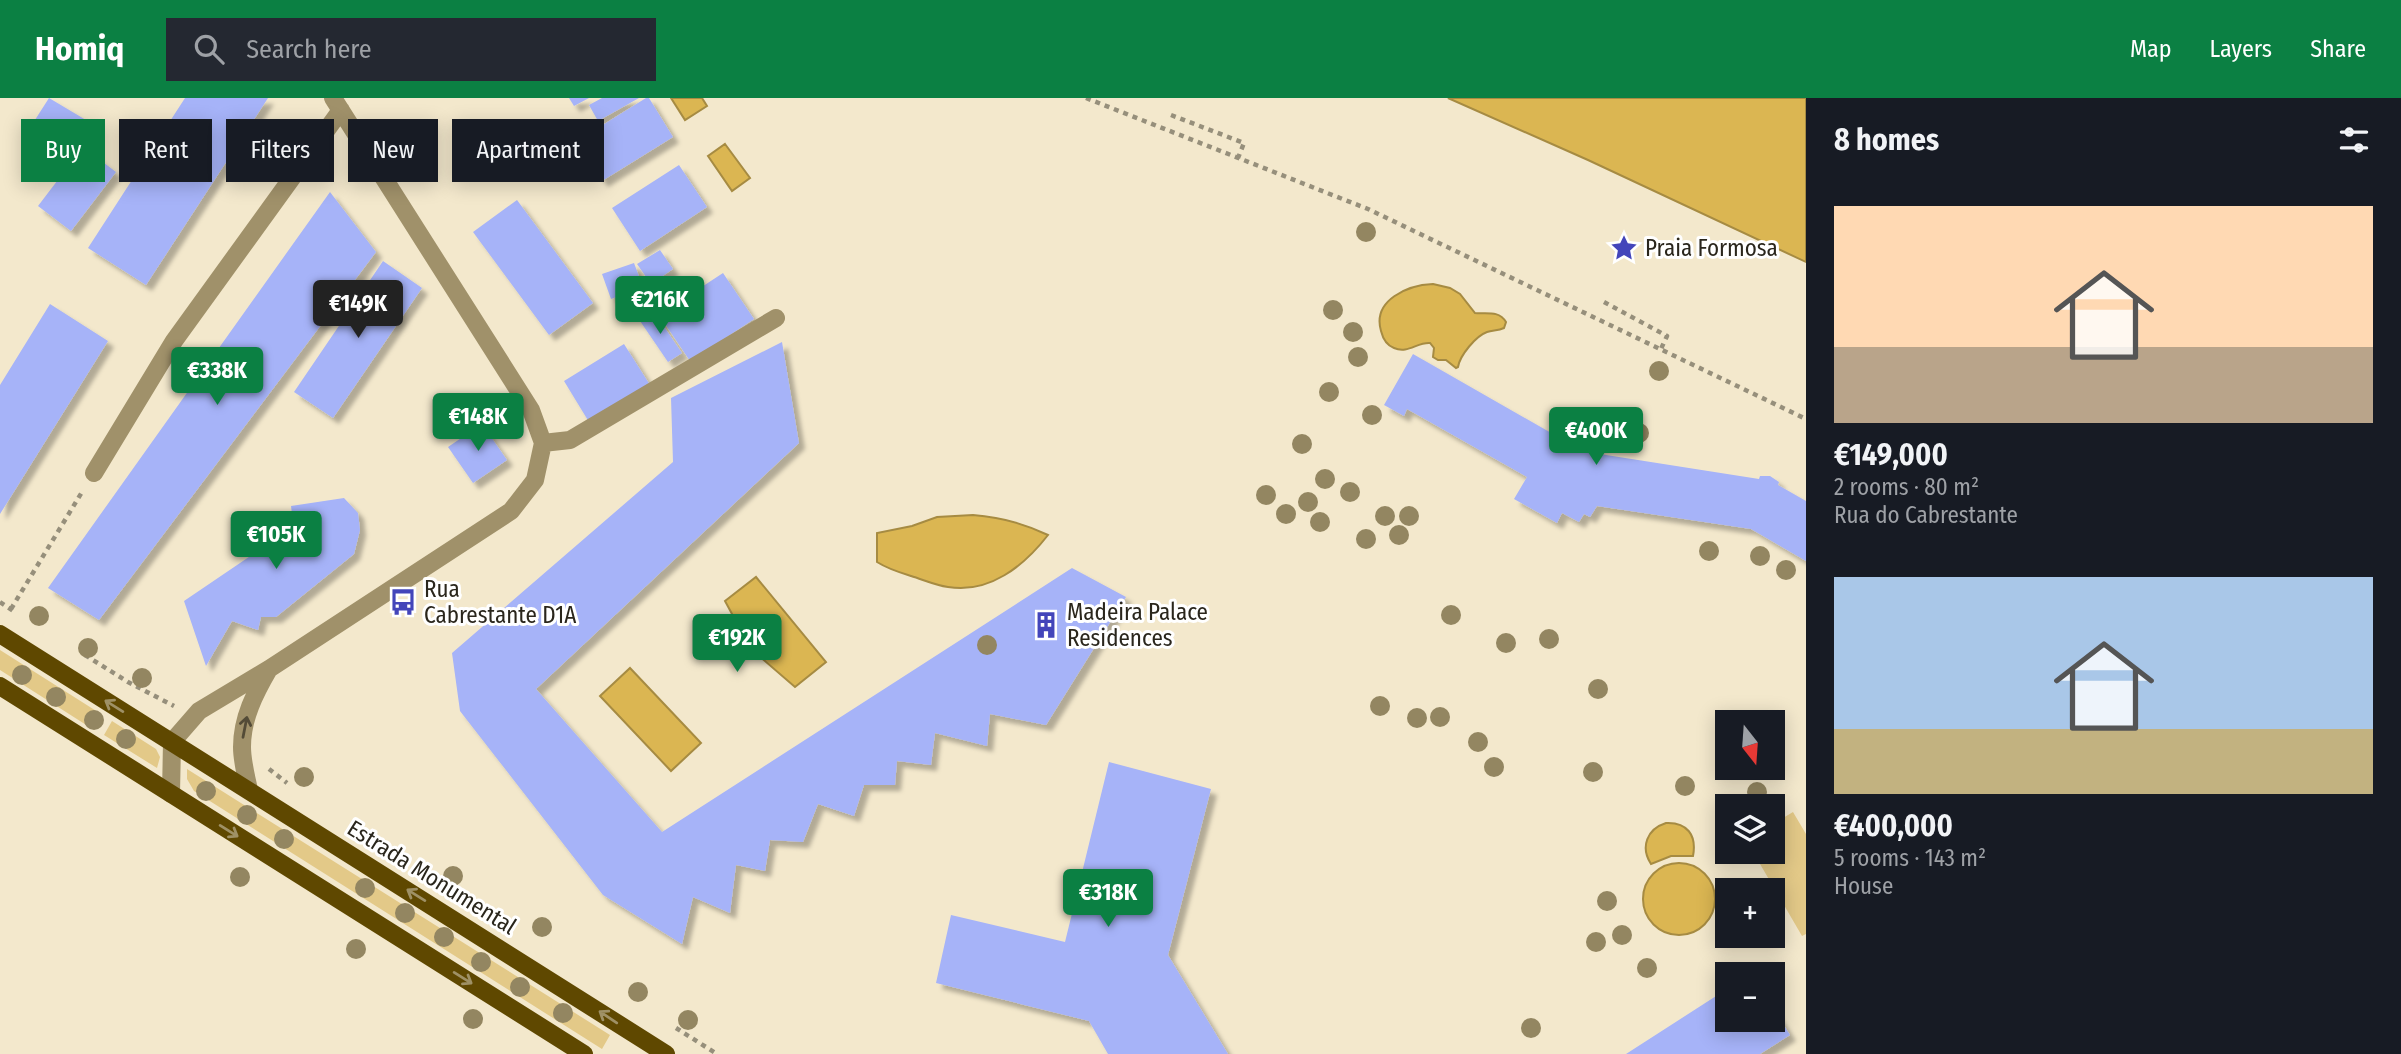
<!DOCTYPE html>
<html lang="en">
<head>
<meta charset="utf-8">
<style>
  :root { --surface:#171b24; --page:#242831; --text:#f1f3f6; --muted:#9ea1a6; --accent:#0b8043 }
  body { margin:0; font-family:"Fira Sans Condensed",sans-serif; background:var(--page); color:var(--text); height:100vh; display:flex; flex-direction:column; font-size:26px; white-space:nowrap }
  * { box-sizing:border-box; margin:0 }
  p { font-size:23px; color:var(--muted) }
  .icon { flex:none; width:38px; height:38px; fill:none; stroke:currentColor; stroke-width:2; stroke-linecap:round; stroke-linejoin:round }
  .map { position:relative; flex:1; overflow:hidden }
  .sheet { display:flex; flex-direction:column; background:var(--surface); width:595px }
  .sheet>* { flex:none }
  .hud { position:absolute; left:21px; top:21px; width:665px; height:63px; display:flex; gap:14px }
  .needle { width:46px; rotate:163deg }
  .controls { position:absolute; left:1715px; top:612px; display:grid; gap:14px }
  .controls a { display:grid; place-items:center; width:70px; height:70px; border-radius:0px; background:var(--surface); box-shadow:0 4px 18px #0003; font-size:35px }
  .price { position:absolute; translate:-50% -60px; padding:0 16px; border-radius:7px; background:var(--accent); color:#fff; font-size:23px; line-height:46px; filter:drop-shadow(0 2px 4px #0008) }
  .price::after { content:''; position:absolute; left:50%; top:42px; width:21px; height:16px; margin-left:-10px; background:inherit; clip-path:polygon(0 0,100% 0,50% 100%) }
  .price.on { background:#222; color:#fff }
  ul { padding:0; list-style:none }
  li { display:grid; align-content:center; gap:14px; height:371px; padding:0 28px }
  li span { display:grid; place-items:center; height:217px; border-radius:0px; color:#555 }
  li>.icon { margin-inline-start:auto }
  span .icon { width:126px; height:126px; fill:#fffc; stroke-width:1 }
  li b { font-size:30px }
  h2 { display:flex; justify-content:space-between; align-items:center; height:84px; padding:0 28px; font-size:30px }
  .pill { padding:0 24px; border-radius:0px; background:var(--surface); box-shadow:0 4px 18px #0003; font-size:24px; line-height:63px }
  .pill.on { background:var(--accent); color:#fff }
  header { display:flex; align-items:center; gap:42px; box-sizing:border-box; height:98px; padding:0 35px; background:var(--accent); color:#fff }
  header strong { font-size:33px }
  nav { display:flex; gap:38px; margin-inline-start:auto; font-size:24px }
  .search { width:490px; height:63px; background:var(--page); display:flex; align-items:center; gap:18px; box-sizing:border-box; padding:0 24px; border-radius:0px; color:var(--muted); font-size:26px }
  main { display:flex; flex:1; min-height:0 }
  .map>svg:first-child { display:block }
  .green { fill:#e3c988 }
  .water { fill:#dbb652; stroke:#a68b42; stroke-width:2 }
  .building { fill:#a6b3f8; filter:url(#shadow) }
  .lines { fill:none; stroke-linecap:round; stroke-linejoin:round }
  .path { stroke:#968f7b; stroke-width:4.5; stroke-dasharray:5 5; stroke-linecap:butt }
  .minor { stroke:#a0916a; stroke-width:18 }
  .major { stroke:#5f4800; stroke-width:18 }
  .tree { fill:#938661 }
  .oneway { stroke:#9f9166 }
  .oneway2 { stroke:#534b37 }
  .labels { text-anchor:middle; stroke-width:6; stroke-linejoin:round; paint-order:stroke }
  .poi-label { font-size:23px; fill:#2a261c; stroke:#fff; text-anchor:start }
  .street-label { font-size:23px; fill:#2a261c; stroke:#fff }
</style>
</head>
<body>
<header>
<strong>Homiq</strong>
<div class="search"><svg class="icon" aria-label="search" viewBox="0 0 24 24"><circle cx="10" cy="10" r="6"/><path d="M15 15l6 6"/></svg>Search here</div>
<nav><a>Map</a><a>Layers</a><a>Share</a></nav>
</header>
<main>
<div class="map">
<svg width="1806" height="956" viewBox="0 0 1806 956">
  <defs>
    <filter id="shadow"><feDropShadow dx="6" dy="6" stdDeviation="2" flood-color="#0004"/></filter>
  </defs>
  <rect width="100%" height="100%" fill="#f3e8cc"/>
  <!-- green -->
  <path class="green" d="M0,552L101,616L91,630L0,572Z
    M112,623L156,651L160,659L157,670L104,637Z
    M187,671L610,937L602,951L194,693L187,681Z
    M1793,714L1806,736V836L1802,838L1753,754H1773V726Z"/>
  <!-- water -->
  <path class="water" d="M671,0H702L707,8L685,22Z
    M1448,0H1806V164L1588,62Z
    M725,46L750,80L732,93L708,58Z
    M1433,186L1450,190L1460,196L1475,215C1486,216 1499,212 1506,224L1504,230C1498,233 1493,232 1487,234C1476,238 1460,257 1458,269L1456,270L1446,262H1438L1433,259L1434,250L1430,245C1417,244 1408,256 1394,250C1386,247 1383,241 1381,233C1372,202 1408,187 1433,186Z
    M973,417C1001,419 1023,425 1048,437C1024,468 989,496 948,489C935,487 924,482 911,478C898,474 888,471 877,464V435L912,428L937,419Z
    M756,479L826,564L795,589L751,551L725,503Z
    M630,570L701,645L671,673L600,598Z
    M1666,725C1687,724 1697,737 1693,758H1671L1651,766C1640,749 1647,731 1666,725Z
    M1643 801a36 36 0 1 1 72 0a36 36 0 1 1-72 0Z"/>
  <!-- building -->
  <path class="building" d="M49,0L91,25L74,51L33,25Z
    M185,0H268L146,187L88,150Z
    M569,0H589L574,8Z
    M602,0H639L598,23L589,7Z
    M646,0H649L673,39L602,83L577,43Z
    M83,49L116,74L71,133L38,108Z
    M679,67L707,109L640,153L612,110Z
    M330,94L376,154L99,522L48,490Z
    M517,102L593,205L549,237L473,134Z
    M660,152L673,171L651,186L637,166Z
    M383,163L422,190L333,320L294,294Z
    M634,165L643,189L611,201L602,176Z
    M723,175L754,221L690,263L659,217Z
    M50,206L108,243L0,416V287Z
    M652,211L682,255L668,264L638,220Z
    M782,244L799,345L536,591L662,734L1072,470L1126,499L1046,627L990,616L987,648L935,635L931,667L897,663L895,687H864L854,718L818,706L803,744L770,742L765,773L736,767L730,815L693,799L682,846L603,797L460,613L452,555L673,364L671,300Z
    M624,246L650,287L589,324L564,283Z
    M1413,256L1553,336L1554,334L1588,352L1587,354L1759,381L1760,378H1770L1779,384L1778,387L1806,403V463L1751,431L1597,408L1590,419L1584,416L1579,424L1562,415L1557,425L1514,401L1527,379L1407,311L1404,318L1384,307Z
    M482,326L507,362L473,385L448,349Z
    M344,400L358,415L360,432L354,456L276,519H261L258,532L232,523L206,568L184,503L262,450L266,438L279,434L278,423L292,416L291,408Z
    M1109,664L1211,691L1168,857L1228,956H1108L1089,923L936,885L951,817L1065,844Z
    M1727,891V922H1773V910L1790,937L1760,956H1626Z"/>
  <g class="lines">
    <!-- path -->
    <path class="path" d="M1086,0L1368,111L1806,321
      M1171,17L1244,45L1238,60
      M1604,204L1667,238L1660,253
      M0,504L15,514
      M11,511L82,394
      M85,557L128,584L174,608
      M269,671L287,685
      M676,930L717,956"/>
    <!-- minor -->
    <path class="minor" d="M543,345L570,342L776,220
      M94,375L174,243L341,12
      M249,692C246,678 242,663 242,649C242,620 255,595 269,571
      M171,696L172,644L199,613L269,571L511,413L535,382L543,345L531,312L333,0"/>
    <!-- major -->
    <path class="major" d="M0,536L666,956
      M0,588L584,956"/>
  </g>
  <!-- trees -->
  <g class="tree">
    <circle cx="1366" cy="134" r="10"/>
    <circle cx="1333" cy="212" r="10"/>
    <circle cx="1353" cy="234" r="10"/>
    <circle cx="1358" cy="259" r="10"/>
    <circle cx="1659" cy="273" r="10"/>
    <circle cx="1329" cy="294" r="10"/>
    <circle cx="1372" cy="317" r="10"/>
    <circle cx="1639" cy="335" r="10"/>
    <circle cx="1302" cy="346" r="10"/>
    <circle cx="1325" cy="381" r="10"/>
    <circle cx="1350" cy="394" r="10"/>
    <circle cx="1266" cy="397" r="10"/>
    <circle cx="1308" cy="404" r="10"/>
    <circle cx="1286" cy="416" r="10"/>
    <circle cx="1385" cy="418" r="10"/>
    <circle cx="1409" cy="418" r="10"/>
    <circle cx="1320" cy="424" r="10"/>
    <circle cx="1399" cy="437" r="10"/>
    <circle cx="1366" cy="441" r="10"/>
    <circle cx="1709" cy="453" r="10"/>
    <circle cx="1760" cy="458" r="10"/>
    <circle cx="1786" cy="472" r="10"/>
    <circle cx="1451" cy="517" r="10"/>
    <circle cx="39" cy="518" r="10"/>
    <circle cx="1549" cy="541" r="10"/>
    <circle cx="1506" cy="545" r="10"/>
    <circle cx="987" cy="547" r="10"/>
    <circle cx="88" cy="550" r="10"/>
    <circle cx="22" cy="577" r="10"/>
    <circle cx="142" cy="580" r="10"/>
    <circle cx="1598" cy="591" r="10"/>
    <circle cx="56" cy="599" r="10"/>
    <circle cx="1380" cy="608" r="10"/>
    <circle cx="1440" cy="619" r="10"/>
    <circle cx="1417" cy="620" r="10"/>
    <circle cx="94" cy="622" r="10"/>
    <circle cx="126" cy="641" r="10"/>
    <circle cx="1478" cy="644" r="10"/>
    <circle cx="1494" cy="669" r="10"/>
    <circle cx="1593" cy="674" r="10"/>
    <circle cx="304" cy="679" r="10"/>
    <circle cx="1685" cy="688" r="10"/>
    <circle cx="206" cy="693" r="10"/>
    <circle cx="1757" cy="694" r="10"/>
    <circle cx="247" cy="717" r="10"/>
    <circle cx="284" cy="741" r="10"/>
    <circle cx="453" cy="778" r="10"/>
    <circle cx="240" cy="779" r="10"/>
    <circle cx="365" cy="790" r="10"/>
    <circle cx="1607" cy="803" r="10"/>
    <circle cx="405" cy="815" r="10"/>
    <circle cx="542" cy="829" r="10"/>
    <circle cx="1622" cy="837" r="10"/>
    <circle cx="444" cy="839" r="10"/>
    <circle cx="1596" cy="844" r="10"/>
    <circle cx="356" cy="851" r="10"/>
    <circle cx="481" cy="864" r="10"/>
    <circle cx="1647" cy="870" r="10"/>
    <circle cx="520" cy="889" r="10"/>
    <circle cx="638" cy="894" r="10"/>
    <circle cx="563" cy="915" r="10"/>
    <circle cx="473" cy="921" r="10"/>
    <circle cx="688" cy="922" r="10"/>
    <circle cx="1531" cy="930" r="10"/>
  </g>
  <!-- one-way arrows -->
  <defs><path id="oneway-shaft" d="M-6 0H5M1.5-3L5.5 0L1.5 3" fill="none" stroke-width="1.6" stroke-linecap="round" stroke-linejoin="round" transform="scale(1.75)"/></defs>
  <g class="oneway">
    <use href="#oneway-shaft" transform="translate(114 608) rotate(-148)"/>
    <use href="#oneway-shaft" transform="translate(229 733) rotate(32)"/>
    <use href="#oneway-shaft" transform="translate(416 797) rotate(-148)"/>
    <use href="#oneway-shaft" transform="translate(463 880) rotate(32)"/>
    <use href="#oneway-shaft" transform="translate(608 919) rotate(-146)"/>
  </g>
  <use class="oneway2" href="#oneway-shaft" transform="translate(245 629) rotate(-79)"/>
  <!-- icons -->
  <defs>
    <symbol id="sight-bare" viewBox="-9 -9 18 18"><path d="M0-6L1.8-2.2L6-1.7L2.9 1.2L3.7 5.4L0 3.3L-3.7 5.4L-2.9 1.2L-6-1.7L-1.8-2.2Z" fill="#4345ba" stroke="#fff" stroke-width="2.5" paint-order="stroke"/></symbol>
    <symbol id="bus-bare" viewBox="-9 -9 18 18"><path d="M-5-6H5V4H4V6H2V4H-2V6H-4V4H-5ZM-3.5-4V0h7V-4ZM-3.5 1.2v1.5H-2V1.2ZM2 1.2v1.5H3.5V1.2Z" fill="#4345ba" stroke="#fff" stroke-width="2.5" paint-order="stroke"/></symbol>
    <symbol id="building-bare" viewBox="-9 -9 18 18"><path d="M-4-6H4V6H1V3H-1V6H-4ZM-2.5-4.3h1.7v1.8h-1.7ZM.8-4.3h1.7v1.8H.8ZM-2.5-1h1.7V.8h-1.7ZM.8-1h1.7V.8H.8Z" fill="#4345ba" stroke="#fff" stroke-width="2.5" paint-order="stroke"/></symbol>
  </defs>
  <g fill-rule="evenodd">
    <use href="#sight-bare" x="1605" y="131" width="38" height="38"/>
    <use href="#bus-bare" x="384" y="485" width="38" height="38"/>
    <use href="#building-bare" x="1027" y="508" width="38" height="38"/>
  </g>
  <g class="labels">
    <!-- poi labels -->
    <g class="poi-label">
      <text x="1645" y="158">Praia Formosa</text>
      <text x="424" y="499">Rua<tspan x="424" dy="26">Cabrestante D1A</tspan></text>
      <text x="1067" y="522">Madeira Palace<tspan x="1067" dy="26">Residences</tspan></text>
    </g>
    <!-- street labels -->
    <g class="street-label">
      <text transform="translate(432 779) rotate(32)" y="8">Estrada Monumental</text>
    </g>
  </g>
</svg>
<div class="controls">
<a><svg class="needle" viewBox="-14 -14 28 28"><path d="M0-13l5 13h-10z" fill="#e53935"/><path d="M0 13l5-13h-10z" fill="#9ea1a6"/></svg></a>
<a><svg class="icon" aria-label="layers" viewBox="0 0 24 24"><path d="M12 4l9 5-9 5-9-5zM3 14l9 5 9-5"/></svg></a>
<a>+</a>
<a>−</a>
</div>
<b class="price" style="left:660px;top:238px">€216K</b>
<b class="price on" style="left:358px;top:242px">€149K</b>
<b class="price" style="left:217px;top:309px">€338K</b>
<b class="price" style="left:478px;top:355px">€148K</b>
<b class="price" style="left:1596px;top:369px">€400K</b>
<b class="price" style="left:276px;top:473px">€105K</b>
<b class="price" style="left:737px;top:576px">€192K</b>
<b class="price" style="left:1108px;top:831px">€318K</b>
<div class="hud">
<a class="pill on">Buy</a>
<a class="pill">Rent</a>
<a class="pill">Filters</a>
<a class="pill">New</a>
<a class="pill">Apartment</a>
</div>
</div>
<section class="sheet">
<h2>8 homes<svg class="icon" aria-label="filters" viewBox="0 0 24 24"><path d="M4 7h16M4 17h16"/><circle cx="9" cy="7" r="2"/><circle cx="15" cy="17" r="2"/></svg></h2>
<ul>
<li><span style="background:linear-gradient(#ffd9b3 65%,#b9a48a 0)"><svg class="icon" aria-label="home" viewBox="0 0 24 24"><path d="M3 11l9-7 9 7M6 9v11h12V9"/></svg></span><div><b>€149,000</b><p>2 rooms · 80 m²</p><p>Rua do Cabrestante</p></div></li>
<li><span style="background:linear-gradient(#a9c7e8 70%,#c2b280 0)"><svg class="icon" aria-label="home" viewBox="0 0 24 24"><path d="M3 11l9-7 9 7M6 9v11h12V9"/></svg></span><div><b>€400,000</b><p>5 rooms · 143 m²</p><p>House</p></div></li>
</ul>
</section>
</main>
</body>
</html>
